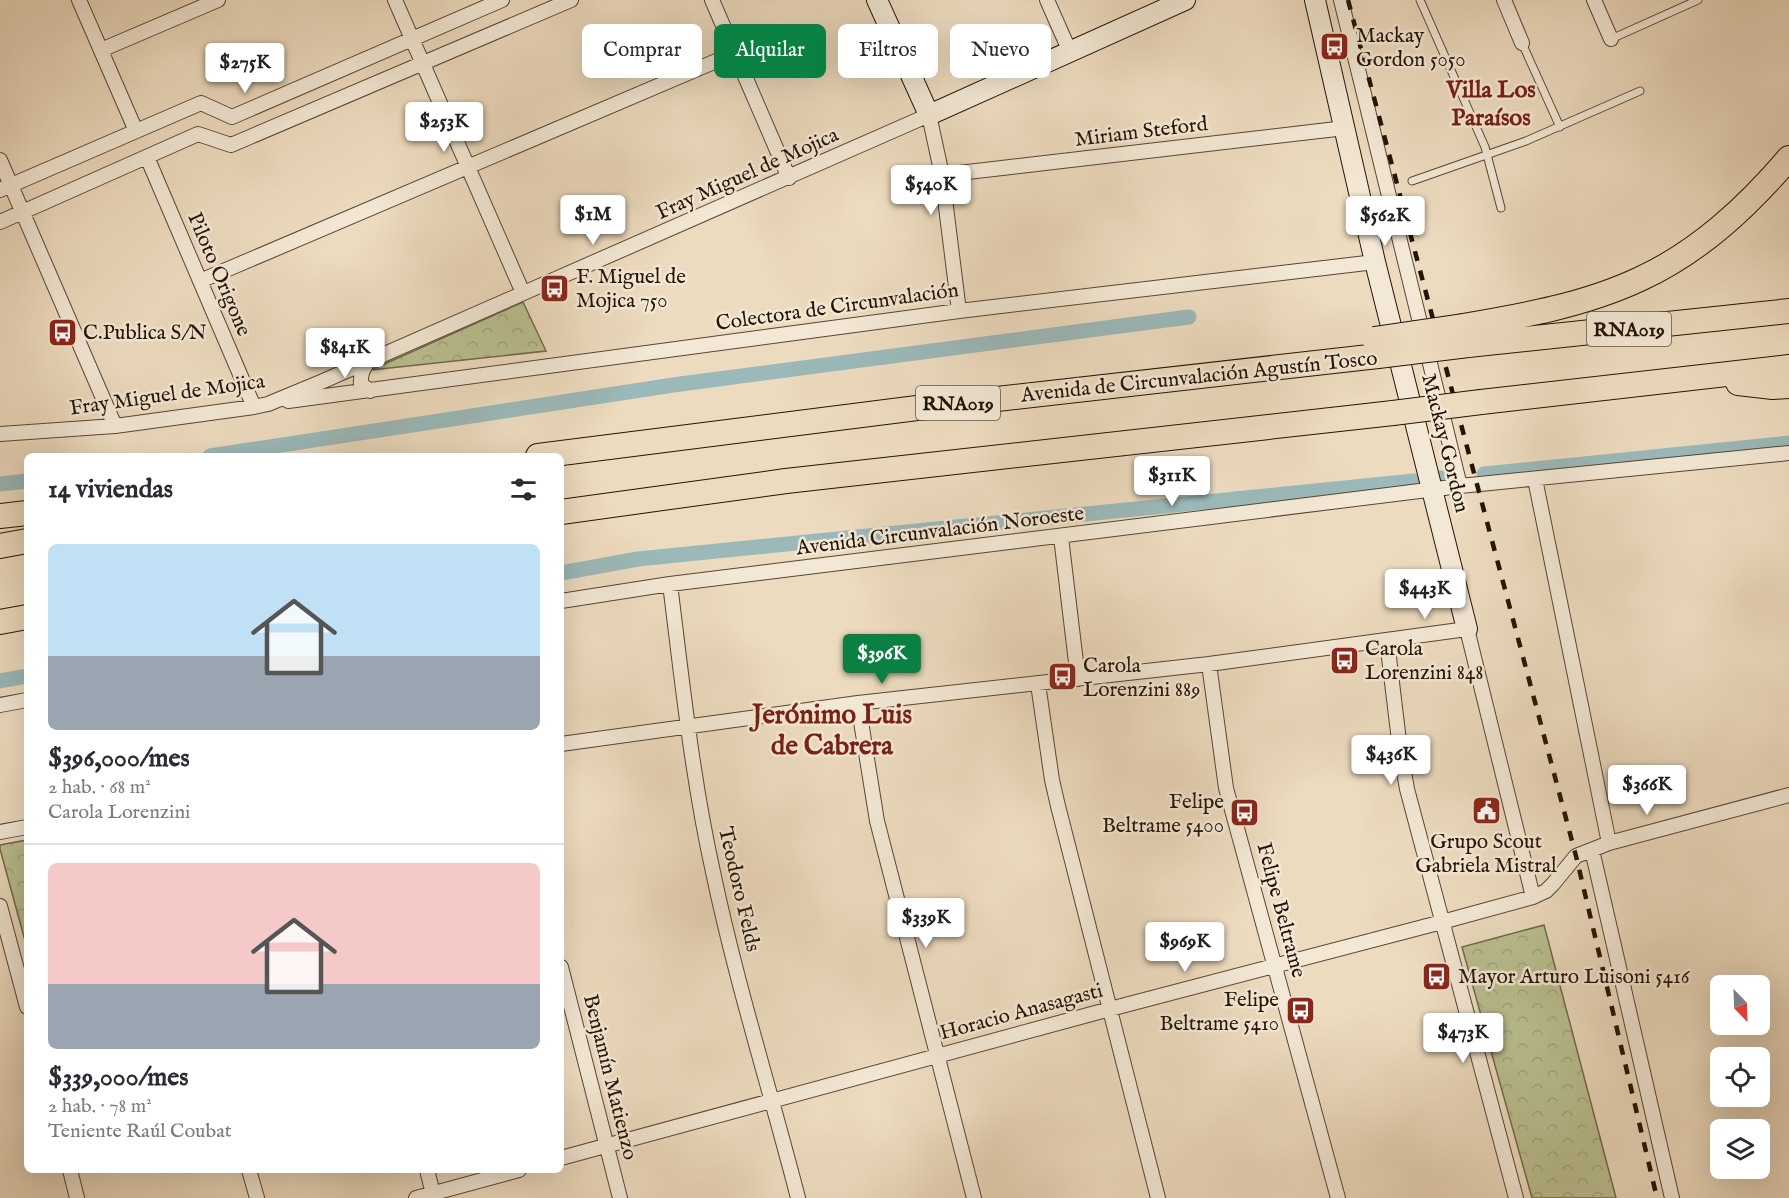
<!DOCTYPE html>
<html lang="es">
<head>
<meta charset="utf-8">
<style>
  :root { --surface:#fff; --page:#f2f2f3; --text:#2b2b33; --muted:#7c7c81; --line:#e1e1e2; --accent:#0b8043 }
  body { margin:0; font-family:"IM FELL English",serif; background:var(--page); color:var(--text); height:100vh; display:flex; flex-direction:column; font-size:22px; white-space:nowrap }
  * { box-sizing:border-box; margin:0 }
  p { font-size:20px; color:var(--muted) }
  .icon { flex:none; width:33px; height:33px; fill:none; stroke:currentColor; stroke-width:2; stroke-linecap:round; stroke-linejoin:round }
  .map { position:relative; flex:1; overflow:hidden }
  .details { position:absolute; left:24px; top:453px; width:540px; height:720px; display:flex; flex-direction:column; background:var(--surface); border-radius:9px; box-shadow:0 6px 24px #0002 }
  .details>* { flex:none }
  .hud { position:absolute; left:582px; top:24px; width:570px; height:54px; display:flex; gap:12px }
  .needle { width:39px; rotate:157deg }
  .controls { position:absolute; left:1710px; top:975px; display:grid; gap:12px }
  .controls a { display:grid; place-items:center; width:60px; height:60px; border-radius:9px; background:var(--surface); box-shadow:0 6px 24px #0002; font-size:30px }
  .price { position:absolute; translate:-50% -51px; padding:0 14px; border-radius:6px; background:#fff; color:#222; font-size:20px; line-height:39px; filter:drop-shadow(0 2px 3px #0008) }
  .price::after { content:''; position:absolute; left:50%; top:36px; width:18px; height:14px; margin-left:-9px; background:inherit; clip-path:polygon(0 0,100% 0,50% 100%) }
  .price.selected { background:var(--accent); color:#fff }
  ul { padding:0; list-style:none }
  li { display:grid; align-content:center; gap:12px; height:318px; padding:0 24px }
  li+li { border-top:2px solid var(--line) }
  li span { display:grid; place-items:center; height:186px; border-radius:9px; color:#555 }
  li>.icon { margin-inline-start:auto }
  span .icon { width:108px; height:108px; fill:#fffc; stroke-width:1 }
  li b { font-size:26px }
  h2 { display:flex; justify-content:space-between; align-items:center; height:72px; padding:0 24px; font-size:26px }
  .pill { padding:0 21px; border-radius:9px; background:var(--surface); box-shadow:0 6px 24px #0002; font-size:21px; line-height:54px }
  .pill.selected { background:var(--accent); color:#fff }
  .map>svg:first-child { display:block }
  .park { fill:url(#park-crowns); stroke:#6f6a4c; stroke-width:1.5 }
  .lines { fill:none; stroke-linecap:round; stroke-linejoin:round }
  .canal { stroke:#9bb9ba; stroke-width:15 }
  .service-casing { stroke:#564634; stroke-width:9 }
  .minor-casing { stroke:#564634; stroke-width:16 }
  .secondary-casing { stroke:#241406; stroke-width:22 }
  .motorway-casing { stroke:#241406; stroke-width:26 }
  .service { stroke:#f3e8d5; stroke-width:7 }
  .minor { stroke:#f3e8d5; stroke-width:14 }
  .secondary { stroke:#f3e8d5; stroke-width:20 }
  .motorway { stroke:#eddbbf; stroke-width:24 }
  .rail { stroke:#241406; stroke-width:4.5; stroke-dasharray:10 10; stroke-linecap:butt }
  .motorway-bridge-casing { stroke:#241406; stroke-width:26; stroke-linecap:butt }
  .motorway-bridge { stroke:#eddbbf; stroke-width:24 }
  .labels { text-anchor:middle; stroke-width:5; stroke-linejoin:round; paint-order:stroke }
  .shield { fill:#f3e8d5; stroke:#625444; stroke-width:1.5 }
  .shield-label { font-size:20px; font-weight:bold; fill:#241406 }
  .poi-label { font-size:21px; fill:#241406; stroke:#f3e8d5; text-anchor:start }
  .street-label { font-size:21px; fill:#241406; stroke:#f3e8d5 }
  .quarter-label { font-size:24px; font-weight:bold; fill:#7a1f14; stroke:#f3e8d5 }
  .district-label { font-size:27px; font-weight:bold; fill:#7a1f14; stroke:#f3e8d5 }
</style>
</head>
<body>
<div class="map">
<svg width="1789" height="1198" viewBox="0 0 1789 1198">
  <defs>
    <pattern id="park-crowns" width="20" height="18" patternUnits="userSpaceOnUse" patternTransform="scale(1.5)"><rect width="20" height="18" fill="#bac091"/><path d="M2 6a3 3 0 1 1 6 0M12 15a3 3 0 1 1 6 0" fill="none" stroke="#a0a47c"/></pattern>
  </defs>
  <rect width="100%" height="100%" fill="#eddbbf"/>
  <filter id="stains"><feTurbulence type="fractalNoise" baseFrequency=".00333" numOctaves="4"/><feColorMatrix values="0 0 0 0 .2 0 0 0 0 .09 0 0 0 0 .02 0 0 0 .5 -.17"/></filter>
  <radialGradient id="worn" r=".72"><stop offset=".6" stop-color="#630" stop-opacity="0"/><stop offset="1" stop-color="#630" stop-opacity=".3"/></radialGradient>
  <!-- park -->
  <path class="park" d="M523,302L546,351L371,370Z
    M27,840V948L0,849V845Z
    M1544,925L1616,1198H1532L1462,947Z"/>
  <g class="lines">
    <!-- canal -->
    <path class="canal" d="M210,456L680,384L1189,317
      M1484,474L1789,443
      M1438,478H1447
      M0,484L27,481
      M561,573L638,559L1414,481
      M0,681L27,676"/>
    <defs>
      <path id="service" d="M1420,0L1485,147L1501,208
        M1611,39L1698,0
        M1522,43L1560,127
        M1412,181L1526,141L1640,91"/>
      <path id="minor" d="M79,0L136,131
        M395,0L523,293
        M712,0L789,178
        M1047,0L1070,52
        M1341,0L1460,486
        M1504,0L1522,43
        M1594,0L1611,39
        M101,50L218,0
        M147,157L254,407
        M0,160L115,426
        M942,175L1345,128
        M0,190L201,103L232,117L502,0
        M0,222L198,134L231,145L571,0
        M200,281L735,53
        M369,360C364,368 360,373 361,384L370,391
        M288,401L959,311L1375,262
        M0,434L115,426L254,407L268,404L321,382L929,115L942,175L959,311
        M1535,479L1609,843
        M1061,537L1078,679
        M670,584C682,680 692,777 713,872C736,982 770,1089 798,1198
        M561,601L670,584L1460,486L1789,453
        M1387,641L1400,749L1407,789L1516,1198
        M1209,664L1226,788L1338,1198
        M1038,684L1052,780L1058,806L1158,1198
        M858,703L877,821L974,1198
        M0,705L27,700
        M561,744L858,703L1209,664L1467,629L1533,897
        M0,832L27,827
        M1592,850L1672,1198
        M0,906L27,1007
        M561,967L620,1198
        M561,1158L1110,1009L1442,922L1533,897L1546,891L1553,884L1576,856L1609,843L1789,795
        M70,1170L77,1198
        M249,1170L257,1198
        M427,1170L434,1198
        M416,1198L519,1170"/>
      <path id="secondary" d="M877,0L929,115L1185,0
        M1315,0L1375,262L1467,629"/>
      <path id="motorway" d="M1463,326C1522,316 1585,305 1640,279C1699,252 1747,207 1789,158
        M1468,345L1789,311
        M1738,383L1773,387L1789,386
        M1481,402L1789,367
        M538,456L917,408L1378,356
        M561,512L786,481L1393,413
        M0,516L27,513
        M0,546L27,541
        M0,622L27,617"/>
    </defs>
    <!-- service casing -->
    <use href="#service" class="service-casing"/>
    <!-- minor casing -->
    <use href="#minor" class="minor-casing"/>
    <!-- secondary casing -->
    <use href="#secondary" class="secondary-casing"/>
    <!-- motorway casing -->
    <use href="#motorway" class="motorway-casing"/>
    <!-- service -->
    <use href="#service" class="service"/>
    <!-- minor -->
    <use href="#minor" class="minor"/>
    <!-- secondary -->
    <use href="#secondary" class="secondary"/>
    <!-- motorway -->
    <use href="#motorway" class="motorway"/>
    <!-- rail -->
    <path class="rail" d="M1348,0L1576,856L1657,1198"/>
    <defs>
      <path id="motorway-bridge" d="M1374,339L1463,326
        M1378,356L1468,345
        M1393,413L1481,402"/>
    </defs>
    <!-- motorway-bridge casing -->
    <use href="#motorway-bridge" class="motorway-bridge-casing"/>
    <!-- motorway-bridge -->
    <use href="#motorway-bridge" class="motorway-bridge"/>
  </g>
  <!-- icons -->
  <defs>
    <symbol id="bus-square" viewBox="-11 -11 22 22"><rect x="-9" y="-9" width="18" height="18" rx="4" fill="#8f2418" stroke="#f3e8d5"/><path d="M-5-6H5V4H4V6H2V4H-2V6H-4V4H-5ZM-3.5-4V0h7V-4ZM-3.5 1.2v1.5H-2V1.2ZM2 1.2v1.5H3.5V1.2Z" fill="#fff"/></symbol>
    <symbol id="civic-square" viewBox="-11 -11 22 22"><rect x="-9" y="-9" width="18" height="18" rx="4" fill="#8f2418" stroke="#f3e8d5"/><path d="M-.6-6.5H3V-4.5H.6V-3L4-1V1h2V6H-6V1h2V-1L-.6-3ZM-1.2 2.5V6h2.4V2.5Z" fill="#fff"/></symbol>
  </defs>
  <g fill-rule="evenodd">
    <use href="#bus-square" x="1318" y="30" width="33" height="33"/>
    <use href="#bus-square" x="538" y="272" width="33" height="33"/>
    <use href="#bus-square" x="46" y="316" width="33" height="33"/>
    <use href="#bus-square" x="1328" y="644" width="33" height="33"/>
    <use href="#bus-square" x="1046" y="660" width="33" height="33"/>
    <use href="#civic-square" x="1470" y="794" width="33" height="33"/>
    <use href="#bus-square" x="1228" y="796" width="33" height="33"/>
    <use href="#bus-square" x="1420" y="960" width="33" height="33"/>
    <use href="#bus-square" x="1284" y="994" width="33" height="33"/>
  </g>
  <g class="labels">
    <!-- shield labels -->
    <g class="shield">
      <rect x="1587" y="312" width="84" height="34" rx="4.5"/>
      <rect x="916" y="386" width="84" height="34" rx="4.5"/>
    </g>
    <g class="shield-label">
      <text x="1629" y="336">RNA019</text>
      <text x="958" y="410">RNA019</text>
    </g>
    <!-- poi labels -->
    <g class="poi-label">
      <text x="1356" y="42">Mackay<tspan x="1356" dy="24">Gordon 5050</tspan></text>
      <text x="576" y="283">F. Miguel de<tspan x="576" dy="24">Mojica 750</tspan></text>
      <text x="83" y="339">C.Publica S/N</text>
      <text x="1365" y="655">Carola<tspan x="1365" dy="24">Lorenzini 848</tspan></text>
      <text x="1083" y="672">Carola<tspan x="1083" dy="24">Lorenzini 889</tspan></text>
      <text x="1224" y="808" text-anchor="end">Felipe<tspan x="1224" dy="24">Beltrame 5400</tspan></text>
      <text x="1486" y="848" text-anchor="middle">Grupo Scout<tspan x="1486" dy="24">Gabriela Mistral</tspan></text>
      <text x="1458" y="983">Mayor Arturo Luisoni 5416</text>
      <text x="1279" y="1006" text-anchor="end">Felipe<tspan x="1279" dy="24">Beltrame 5410</tspan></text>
    </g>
    <!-- street labels -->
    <g class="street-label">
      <text transform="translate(1141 131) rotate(-7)" y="7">Miriam Steford</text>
      <text transform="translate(747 173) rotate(-24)" y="7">Fray Miguel de Mojica</text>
      <text transform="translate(220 274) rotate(67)" y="7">Piloto Origone</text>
      <text transform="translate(837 306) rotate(-8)" y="7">Colectora de Circunvalación</text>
      <text transform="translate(1199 376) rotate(-6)" y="7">Avenida de Circunvalación Agustín Tosco</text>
      <text transform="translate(167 394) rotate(-8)" y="7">Fray Miguel de Mojica</text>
      <text transform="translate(1446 443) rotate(76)" y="7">Mackay Gordon</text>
      <text transform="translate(940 530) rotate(-7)" y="7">Avenida Circunvalación Noroeste</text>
      <text transform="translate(740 889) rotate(77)" y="7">Teodoro Felds</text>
      <text transform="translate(1282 910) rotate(75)" y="7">Felipe Beltrame</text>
      <text transform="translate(1021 1011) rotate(-15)" y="7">Horacio Anasagasti</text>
      <text transform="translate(611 1077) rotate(76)" y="7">Benjamín Matienzo</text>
    </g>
    <!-- quarter labels -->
    <g class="quarter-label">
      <text x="1491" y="97">Villa Los<tspan x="1491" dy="28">Paraísos</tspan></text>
    </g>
    <!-- district labels -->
    <g class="district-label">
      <text x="832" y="723">Jerónimo Luis<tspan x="832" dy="31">de Cabrera</tspan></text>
    </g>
  </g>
  <rect width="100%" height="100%" filter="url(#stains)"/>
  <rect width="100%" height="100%" fill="url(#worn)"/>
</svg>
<div class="controls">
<a><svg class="needle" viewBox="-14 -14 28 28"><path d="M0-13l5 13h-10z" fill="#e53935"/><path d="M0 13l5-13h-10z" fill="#7c7c81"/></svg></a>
<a><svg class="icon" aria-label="locate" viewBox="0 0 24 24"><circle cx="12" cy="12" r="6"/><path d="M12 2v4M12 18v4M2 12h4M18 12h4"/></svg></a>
<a><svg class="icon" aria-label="layers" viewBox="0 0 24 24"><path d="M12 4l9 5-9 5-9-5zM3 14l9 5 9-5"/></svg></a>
</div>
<b class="price" style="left:245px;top:94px">$275K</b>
<b class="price" style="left:444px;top:153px">$253K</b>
<b class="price" style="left:931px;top:216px">$540K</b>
<b class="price" style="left:593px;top:246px">$1M</b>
<b class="price" style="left:1385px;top:247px">$562K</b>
<b class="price" style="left:345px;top:379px">$841K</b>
<b class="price" style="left:1172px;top:507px">$311K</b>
<b class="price" style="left:1425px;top:620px">$443K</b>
<b class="price selected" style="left:882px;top:685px">$396K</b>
<b class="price" style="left:1391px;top:786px">$436K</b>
<b class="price" style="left:1647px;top:816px">$366K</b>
<b class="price" style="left:926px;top:949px">$339K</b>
<b class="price" style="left:1185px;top:973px">$969K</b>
<b class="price" style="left:1463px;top:1064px">$473K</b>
<div class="hud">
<a class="pill">Comprar</a>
<a class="pill selected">Alquilar</a>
<a class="pill">Filtros</a>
<a class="pill">Nuevo</a>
</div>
<section class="details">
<h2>14 viviendas<svg class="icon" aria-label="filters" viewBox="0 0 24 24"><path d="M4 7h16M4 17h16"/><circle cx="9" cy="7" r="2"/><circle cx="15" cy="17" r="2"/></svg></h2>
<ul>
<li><span style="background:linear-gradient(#bfe0f5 60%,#9aa5b1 0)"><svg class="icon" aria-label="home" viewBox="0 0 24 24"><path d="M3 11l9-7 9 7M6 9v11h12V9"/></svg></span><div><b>$396,000/mes</b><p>2 hab. · 68 m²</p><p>Carola Lorenzini</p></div></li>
<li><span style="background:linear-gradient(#f6c9c9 65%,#9aa5b1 0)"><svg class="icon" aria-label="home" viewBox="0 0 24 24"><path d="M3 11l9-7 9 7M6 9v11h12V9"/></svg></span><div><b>$339,000/mes</b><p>2 hab. · 78 m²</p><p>Teniente Raúl Coubat</p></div></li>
</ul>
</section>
</div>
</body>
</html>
